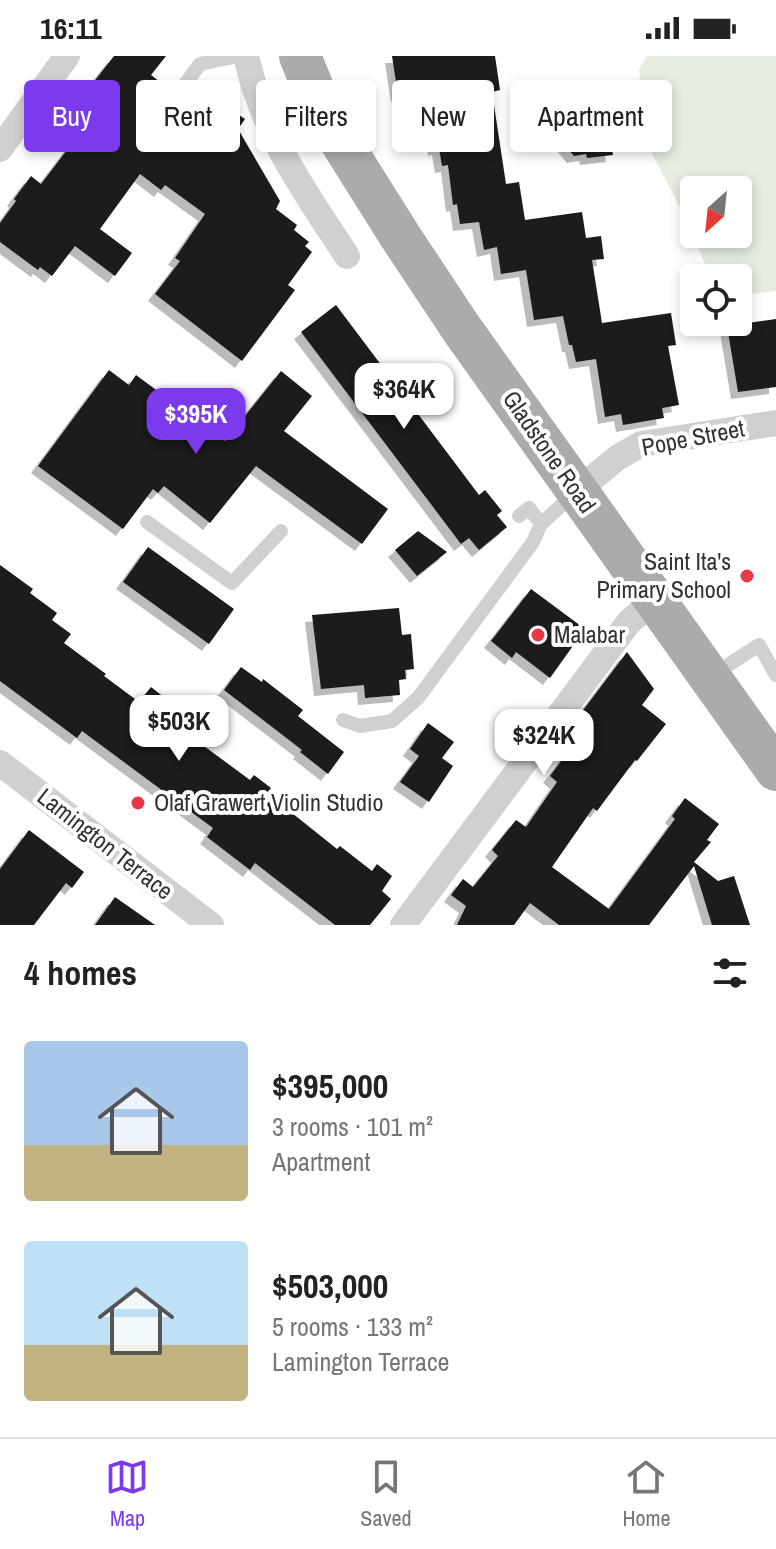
<!DOCTYPE html>
<html lang="en">
<head>
<meta charset="utf-8">
<style>
  :root { --surface:#fff; --page:#f2f2f2; --text:#222; --muted:#767676; --line:#e0e0e0; --accent:#7c3aed }
  body { margin:0; font-family:"Archivo Narrow",sans-serif; background:var(--page); color:var(--text); height:100vh; display:flex; flex-direction:column; font-size:30px; white-space:nowrap }
  * { box-sizing:border-box; margin:0 }
  p { font-size:26px; color:var(--muted) }
  .icon { flex:none; width:44px; height:44px; fill:none; stroke:currentColor; stroke-width:2; stroke-linecap:round; stroke-linejoin:round }
  .map { position:relative; height:869px; overflow:hidden }
  .details { display:flex; flex-direction:column; background:var(--surface); flex:1 }
  .details>* { flex:none }
  .hud { position:absolute; left:24px; top:24px; width:728px; height:72px; display:flex; gap:16px }
  .needle { width:52px; rotate:207deg }
  .tools { position:absolute; left:680px; top:120px; display:grid; gap:16px }
  .tools a { display:grid; place-items:center; width:72px; height:72px; border-radius:8px; background:var(--surface); box-shadow:0 4px 12px #0003; font-size:40px }
  .price { position:absolute; translate:-50% -68px; padding:0 18px; border-radius:16px; background:#fff; color:#222; font-size:26px; line-height:52px; filter:drop-shadow(0 2px 4px #0008) }
  .price::after { content:''; position:absolute; left:50%; top:48px; width:24px; height:18px; margin-left:-12px; background:inherit; clip-path:polygon(0 0,100% 0,50% 100%) }
  .price.on { background:var(--accent); color:#fff }
  ul { padding:0; list-style:none }
  li { display:flex; align-items:center; gap:24px; height:200px; padding:0 24px }
  li span { display:grid; place-items:center; flex:none; width:224px; height:160px; border-radius:8px; color:#555 }
  li>.icon { margin-inline-start:auto }
  span .icon { width:96px; height:96px; fill:#fffc; stroke-width:1 }
  li b { font-size:34px }
  h2 { display:flex; justify-content:space-between; align-items:center; height:96px; padding:0 24px; font-size:34px }
  .chip { padding:0 28px; border-radius:8px; background:var(--surface); box-shadow:0 4px 12px #0003; font-size:28px; line-height:72px }
  .chip.on { background:var(--accent); color:#fff }
  .status { display:flex; justify-content:space-between; align-items:center; height:56px; padding:0 40px; background:var(--surface); direction:ltr }
  .status svg { height:22px; fill:currentColor }
  .menu { display:flex; justify-content:space-around; align-items:center; height:112px; border-top:2px solid var(--line); background:var(--surface); font-size:22px; color:var(--muted) }
  .menu a { display:grid; justify-items:center; gap:4px }
  .menu .on { color:var(--accent) }
  .map>svg:first-child { display:block }
  .green { fill:#e6ecdf; fill-rule:evenodd }
  .building { fill:#1a1a1a; filter:url(#shadow) }
  .lines { fill:none; stroke-linecap:round; stroke-linejoin:round }
  .service { stroke:#d0d0d0; stroke-width:14 }
  .minor { stroke:#d0d0d0; stroke-width:26 }
  .primary { stroke:#ababab; stroke-width:42 }
  .poi-dot { fill:#e63946; stroke:#fff; stroke-width:3 }
  .labels { text-anchor:middle; stroke-width:8; stroke-linejoin:round; paint-order:stroke }
  .street-label { font-size:24px; fill:#333; stroke:#fff }
  .poi-label { font-size:24px; fill:#333; stroke:#fff; text-anchor:start }
</style>
</head>
<body>
<div class="status"><b>16:11</b><svg viewBox="0 0 49 12"><path d="M0 12V9h3v3zM5 12V6h3v6zM10 12V3h3v9zM15 12V0h3v12zM26 1h20v11H26zM47 4h2v5h-2z"/></svg></div>
<div class="map">
<svg width="776" height="869" viewBox="0 0 776 869">
  <defs>
    <filter id="shadow"><feDropShadow dx="-7" dy="7" stdDeviation="0" flood-color="#0004"/></filter>
  </defs>
  <rect width="100%" height="100%" fill="#fff"/>
  <!-- green -->
  <path class="green" d="M647,0H776V235L738,240V222H711L684,159L647,88L639,14ZM694,134H738V178H694Z"/>
  <!-- building -->
  <path class="building" d="M114,0H166L151,19L187,47L202,26L205,29L207,26L229,42L227,46L235,52L233,55L245,63L238,73L280,145L276,153L297,169L294,174L309,186L305,190L312,196L288,229L295,234L242,305L155,238L180,205L175,202L205,158L165,129L161,134L140,118L100,173L132,197L115,220L75,190L52,220L40,211L38,214L0,186V167L16,145L14,143L31,120L41,128L80,77L64,64Z
    M392,0H495L500,34L492,36L506,128L519,126L525,164L582,156L586,182L601,180L604,203L592,204L602,267L671,257L676,289L668,290L679,349L662,352L664,362L623,369L621,358L605,361L596,303L576,306L572,289H569L563,260L534,264L526,214L501,218L497,191L484,194L479,166L460,168L457,148L453,149L448,109L442,110L439,92L435,93L428,46L411,48L410,42L404,43L403,38L398,39Z
    M586,38L587,45L604,43L613,99L587,102L586,98L574,100L563,87L557,43Z
    M336,249L479,439L485,434L502,455L497,459L507,471L479,494L469,482L461,488L301,276Z
    M776,263V331L738,336L727,270Z
    M109,314L129,329L136,319L225,385L281,315L312,340L284,375L388,453L362,488L256,410L210,467L164,430L158,437L153,433L123,473L38,410Z
    M418,475L447,496L417,520L395,494Z
    M148,491L234,553L209,588L123,526Z
    M0,509L33,533L30,537L57,557L52,564L71,578L64,587L106,618L104,620L139,646L151,631L179,653L170,665L250,724L254,719L271,732L267,737L337,793L340,790L372,815L377,808L392,820L382,835L391,843L370,869H335L255,807L250,814L207,781L213,772L82,675L77,682L0,625Z
    M531,533L585,573L550,622L516,596L512,602L491,585Z
    M399,552L402,579L411,578L414,613L405,614L406,623L399,624L400,639L365,642L364,629L321,633L312,559Z
    M627,596L654,633L642,649L666,668L637,705L635,704L597,755L593,752L552,811L609,853L675,763L672,760L685,742L719,768L707,784L711,786L694,806L718,825L734,820L750,869H712L694,810L649,869H559L530,847L514,869H457L466,850L451,839L463,823L473,831L498,800L492,794L516,764L526,771L557,726L550,720L591,665L581,657Z
    M241,611L262,626L263,623L303,654L298,660L344,696L328,718L300,696L302,694L224,634Z
    M428,667L454,686L442,702L453,710L429,746L400,726L419,700L410,693Z
    M29,774L84,816L72,832L66,827L34,869H0V813Z
    M115,841L155,869H95Z"/>
  <g class="lines">
    <!-- service -->
    <path class="service" d="M183,31L200,8L238,0
      M519,460L529,452L541,468L574,438
      M147,466L232,527L281,475
      M711,620L759,589L776,619
      M343,664L360,670L392,665L418,642L533,486L541,468"/>
    <!-- minor -->
    <path class="minor" d="M246,0C264,80 303,133 347,200
      M0,93L67,0
      M577,435L617,402L641,388L776,367
      M0,707L211,869
      M403,869L629,566L655,544"/>
    <!-- primary -->
    <path class="primary" d="M300,0L324,59L400,180L461,272L776,714"/>
  </g>
  <!-- markers -->
  <g class="poi-dot">
    <circle cx="747" cy="520" r="8"/>
    <circle cx="538" cy="579" r="8"/>
    <circle cx="138" cy="747" r="8"/>
  </g>
  <g class="labels">
    <!-- street labels -->
    <g class="street-label">
      <text transform="translate(693 382) rotate(-11)" y="8">Pope Street</text>
      <text transform="translate(549 396) rotate(55)" y="8">Gladstone Road</text>
      <text transform="translate(105 788) rotate(38)" y="8">Lamington Terrace</text>
    </g>
    <!-- poi labels -->
    <g class="poi-label">
      <text x="731" y="514" text-anchor="end">Saint Ita's<tspan x="731" dy="28">Primary School</tspan></text>
      <text x="554" y="587">Malabar</text>
      <text x="154" y="755">Olaf Grawert Violin Studio</text>
    </g>
  </g>
</svg>
<div class="tools">
<a><svg class="needle" viewBox="-14 -14 28 28"><path d="M0-13l5 13h-10z" fill="#e53935"/><path d="M0 13l5-13h-10z" fill="#767676"/></svg></a>
<a><svg class="icon" aria-label="locate" viewBox="0 0 24 24"><circle cx="12" cy="12" r="6"/><path d="M12 2v4M12 18v4M2 12h4M18 12h4"/></svg></a>
</div>
<b class="price" style="left:404px;top:375px">$364K</b>
<b class="price on" style="left:196px;top:400px">$395K</b>
<b class="price" style="left:179px;top:707px">$503K</b>
<b class="price" style="left:544px;top:721px">$324K</b>
<div class="hud">
<a class="chip on">Buy</a>
<a class="chip">Rent</a>
<a class="chip">Filters</a>
<a class="chip">New</a>
<a class="chip">Apartment</a>
</div>
</div>
<section class="details">
<h2>4 homes<svg class="icon" aria-label="filters" viewBox="0 0 24 24"><path d="M4 7h16M4 17h16"/><circle cx="9" cy="7" r="2"/><circle cx="15" cy="17" r="2"/></svg></h2>
<ul>
<li><span style="background:linear-gradient(#a9c7e8 65%,#c2b280 0)"><svg class="icon" aria-label="home" viewBox="0 0 24 24"><path d="M3 11l9-7 9 7M6 9v11h12V9"/></svg></span><div><b>$395,000</b><p>3 rooms · 101 m²</p><p>Apartment</p></div></li>
<li><span style="background:linear-gradient(#bfe0f5 65%,#c2b280 0)"><svg class="icon" aria-label="home" viewBox="0 0 24 24"><path d="M3 11l9-7 9 7M6 9v11h12V9"/></svg></span><div><b>$503,000</b><p>5 rooms · 133 m²</p><p>Lamington Terrace</p></div></li>
</ul>
</section>
<nav class="menu">
<a class="on"><svg class="icon" aria-label="map" viewBox="0 0 24 24"><path d="M3 6l6-2 6 2 6-2v14l-6 2-6-2-6 2zM9 4v14M15 6v14"/></svg>Map</a>
<a><svg class="icon" aria-label="saved" viewBox="0 0 24 24"><path d="M7 4h10v16l-5-4-5 4z"/></svg>Saved</a>
<a><svg class="icon" aria-label="home" viewBox="0 0 24 24"><path d="M3 11l9-7 9 7M6 9v11h12V9"/></svg>Home</a>
</nav>
</body>
</html>
